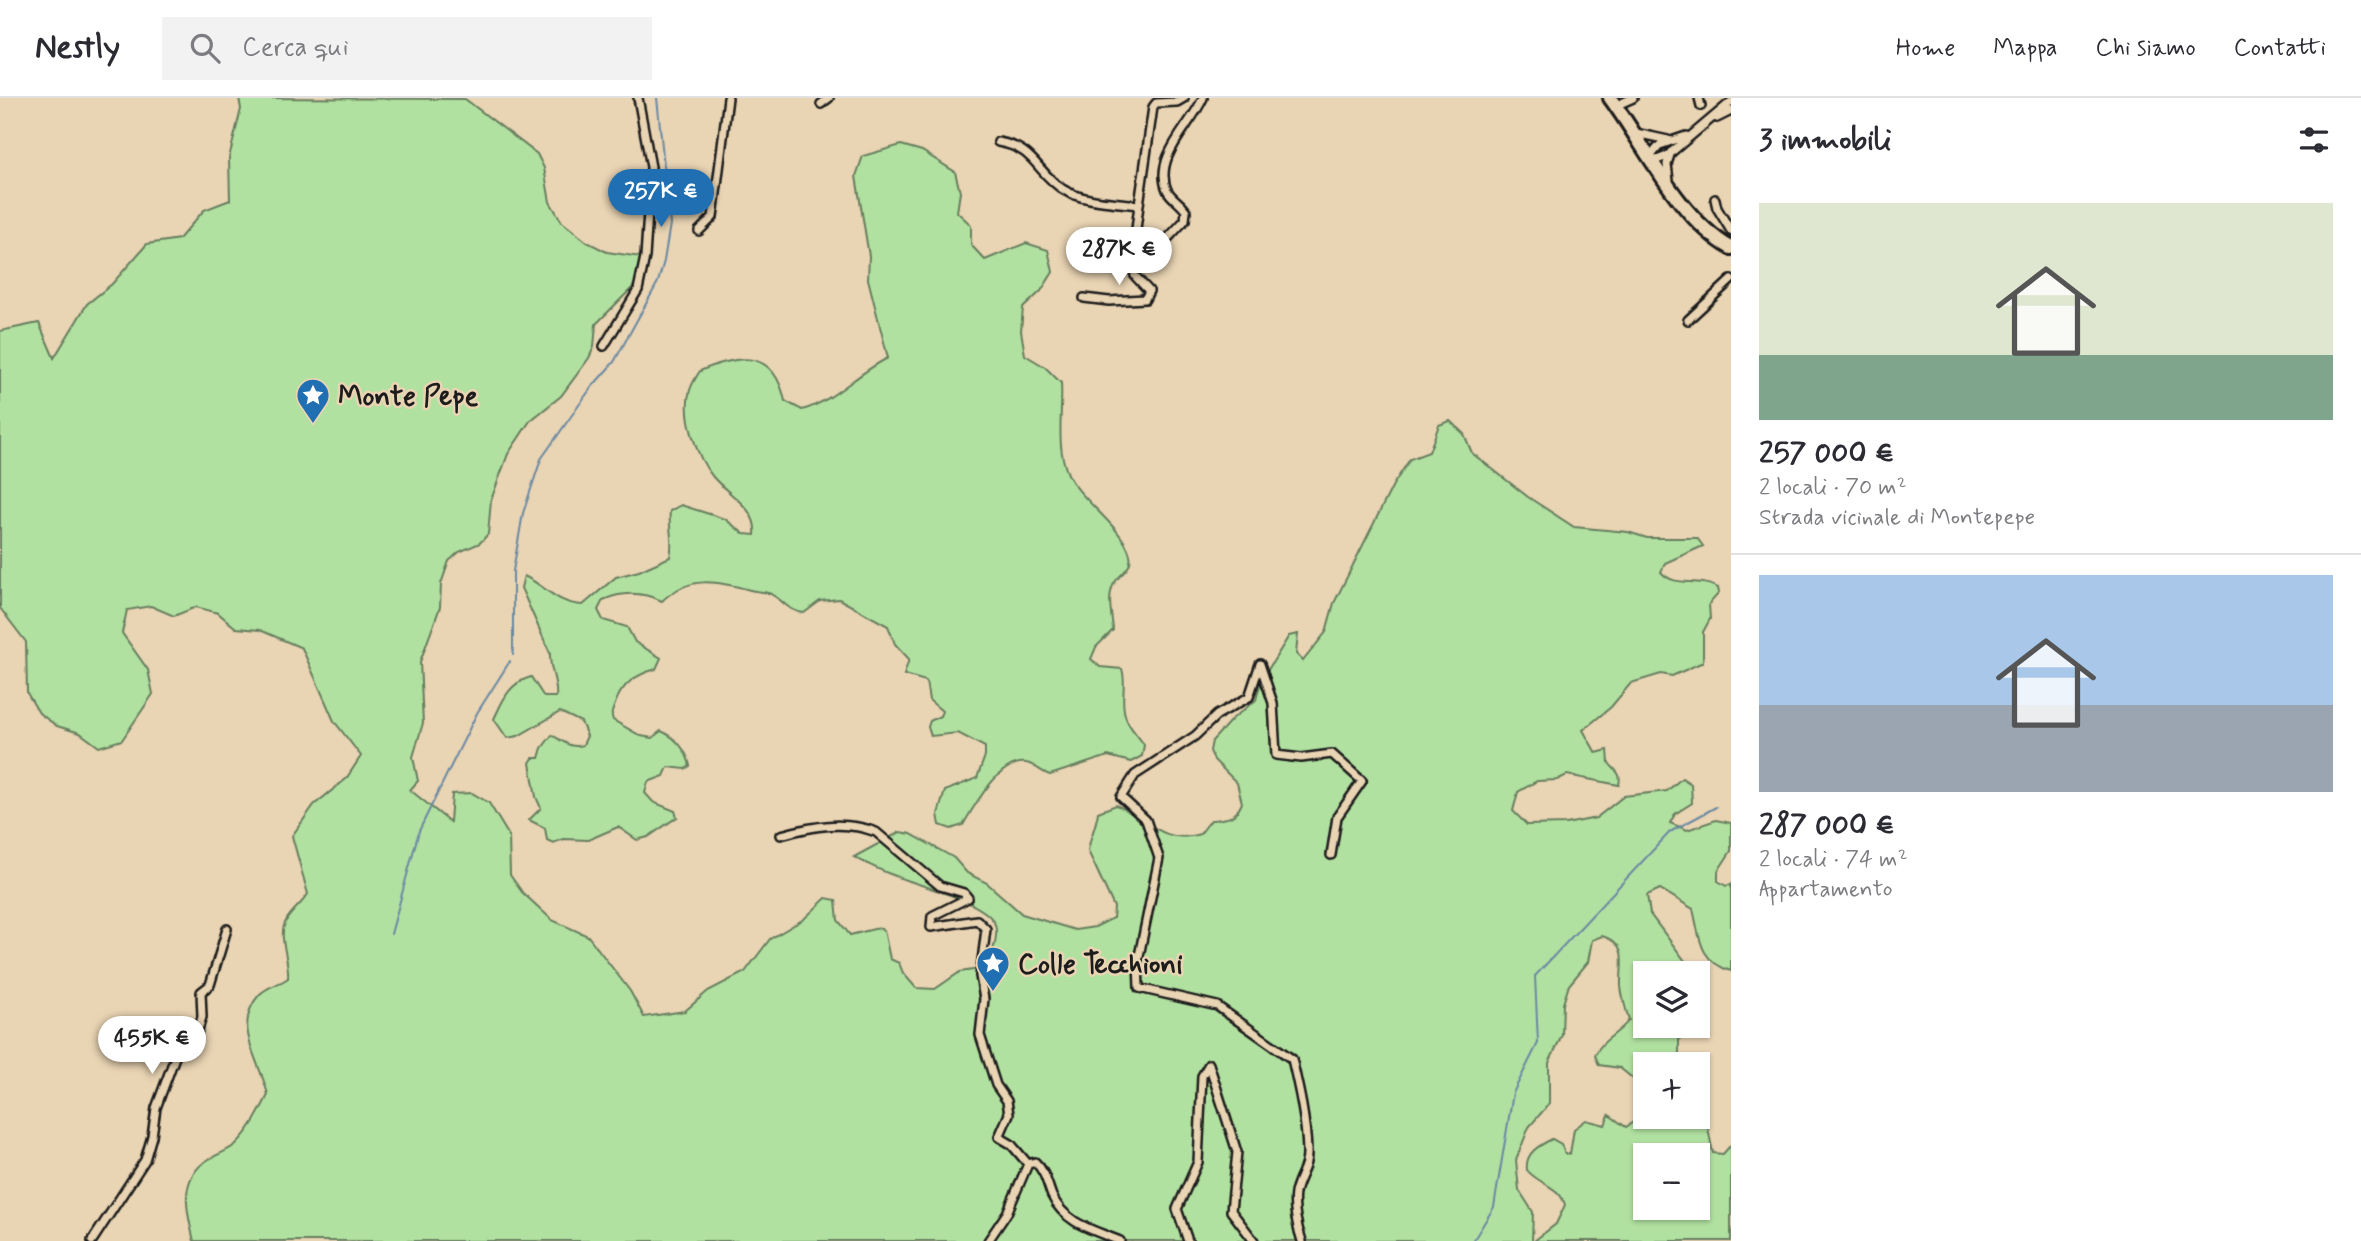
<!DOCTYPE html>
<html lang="it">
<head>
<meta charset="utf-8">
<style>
  :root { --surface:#fff; --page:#f2f2f3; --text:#2b2b33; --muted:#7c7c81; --line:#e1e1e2; --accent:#1f6fb2 }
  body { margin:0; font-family:Mynerve,sans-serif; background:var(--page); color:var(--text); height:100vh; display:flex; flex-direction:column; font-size:26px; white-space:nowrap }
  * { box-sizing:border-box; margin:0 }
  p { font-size:23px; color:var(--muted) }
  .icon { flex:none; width:38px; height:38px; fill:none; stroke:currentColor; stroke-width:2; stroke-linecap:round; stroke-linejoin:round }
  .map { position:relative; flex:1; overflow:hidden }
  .side { display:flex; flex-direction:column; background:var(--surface); width:630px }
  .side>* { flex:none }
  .buttons { position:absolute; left:1633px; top:863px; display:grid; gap:14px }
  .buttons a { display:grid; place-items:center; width:77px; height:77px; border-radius:0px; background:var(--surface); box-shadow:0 2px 5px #0004; font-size:35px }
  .price { position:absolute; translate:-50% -60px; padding:0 16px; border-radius:24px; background:#fff; color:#222; font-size:23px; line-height:46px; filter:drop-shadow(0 2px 4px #0008) }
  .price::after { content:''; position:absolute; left:50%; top:42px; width:21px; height:16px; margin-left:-10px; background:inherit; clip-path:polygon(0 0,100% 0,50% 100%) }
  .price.on { background:var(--accent); color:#fff }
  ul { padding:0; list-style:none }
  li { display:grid; align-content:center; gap:14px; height:371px; padding:0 28px }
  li+li { border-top:2px solid var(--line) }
  li span { display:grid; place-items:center; height:217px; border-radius:0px; color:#555 }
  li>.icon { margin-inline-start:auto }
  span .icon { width:126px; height:126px; fill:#fffc; stroke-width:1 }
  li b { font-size:30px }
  h2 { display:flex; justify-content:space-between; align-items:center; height:84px; padding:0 28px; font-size:30px }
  header { display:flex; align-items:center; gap:42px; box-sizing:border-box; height:98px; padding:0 35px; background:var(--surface); border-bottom:2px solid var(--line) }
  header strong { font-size:33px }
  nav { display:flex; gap:38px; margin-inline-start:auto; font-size:24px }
  .search { width:490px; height:63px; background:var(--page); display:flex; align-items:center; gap:18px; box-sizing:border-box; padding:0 24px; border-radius:0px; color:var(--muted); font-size:26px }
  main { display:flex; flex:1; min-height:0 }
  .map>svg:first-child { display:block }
  .green { fill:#b1e1a0; stroke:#667e5e; stroke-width:2; fill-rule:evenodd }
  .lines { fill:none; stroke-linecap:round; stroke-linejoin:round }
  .stream { stroke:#6b89a3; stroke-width:2 }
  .street-casing { stroke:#1c1c1c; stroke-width:12 }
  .primary-casing { stroke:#1c1c1c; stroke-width:18 }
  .street { stroke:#e9d4b3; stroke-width:7 }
  .primary { stroke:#e9d4b3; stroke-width:12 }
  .labels { text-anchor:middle; stroke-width:5; stroke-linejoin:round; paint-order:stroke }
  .poi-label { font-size:28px; font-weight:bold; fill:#1c1c1c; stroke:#e9d4b3; text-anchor:start }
</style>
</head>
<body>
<header>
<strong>Nestly</strong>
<div class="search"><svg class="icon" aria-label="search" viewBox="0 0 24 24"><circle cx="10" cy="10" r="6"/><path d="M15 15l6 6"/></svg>Cerca qui</div>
<nav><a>Home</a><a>Mappa</a><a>Chi siamo</a><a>Contatti</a></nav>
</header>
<main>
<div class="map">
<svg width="1731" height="1143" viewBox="0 0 1731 1143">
  <rect width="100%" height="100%" fill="#e9d4b3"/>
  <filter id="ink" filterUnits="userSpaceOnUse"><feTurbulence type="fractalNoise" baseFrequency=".0143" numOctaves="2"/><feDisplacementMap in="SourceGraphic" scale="14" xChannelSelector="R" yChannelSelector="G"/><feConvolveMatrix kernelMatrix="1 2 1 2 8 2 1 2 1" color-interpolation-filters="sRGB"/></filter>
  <g filter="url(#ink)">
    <!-- green -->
    <path class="green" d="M239,0L465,1L537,56L544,70L550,104L562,124L587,144L607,154L641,159L638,184L596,226L594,249L589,260L561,298L530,323L508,356L491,402L488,436L480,445L459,454L449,463L441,486L440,509L420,564L423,625L413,659L418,683L410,692L450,724L452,696L472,695L489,705L509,738L510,777L522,794L552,822L588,838L630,893L644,919L685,913L708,893L745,874L770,841L804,821L826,800L836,802L838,822L850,837L878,830L884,832L890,861L899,865L903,875L916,890L935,891L960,874L980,871L989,866C992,855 1000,835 994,824C982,802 916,787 893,777C879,772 866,765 854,759L900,734L911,736L954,760L967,775L987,785L1022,816L1075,832L1095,829L1113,820L1114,809L1088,753C1090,739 1096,729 1098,714L1116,707C1145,718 1162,748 1200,736L1211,722C1227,721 1235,721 1242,705L1237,685L1214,662L1210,653L1212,643L1232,621L1256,602L1261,583L1289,538L1298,536L1296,556L1303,563L1326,534L1334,505L1393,387L1410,361L1429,354L1439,327L1450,323L1464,336L1472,355L1528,399L1574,429L1628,434L1647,440H1697L1703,448L1665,465L1661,474C1676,491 1696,478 1718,490L1719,495L1709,506L1710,521L1703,534V564L1672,578L1661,576L1631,585L1611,609L1583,632L1596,655L1608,652L1609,665C1615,673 1622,675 1619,687L1567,677L1557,682L1537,683L1518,694L1513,713L1527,727L1566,726L1596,720L1624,698L1667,693L1682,680L1691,686L1692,705L1675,716L1670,725L1687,732L1716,722L1731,725V753L1718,773V783L1726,788L1731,786V873C1698,863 1700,839 1693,811L1660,791L1647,797L1650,816L1691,871L1692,875H1645V928H1693L1679,942V966H1645V986L1636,983L1620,970L1599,967L1595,957C1603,940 1619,936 1629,922C1626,911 1622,900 1621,888C1620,865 1630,846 1602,838L1592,842L1588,864L1569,887L1563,906L1562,937L1549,965V1006L1529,1029L1516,1062L1519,1092L1533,1114L1532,1143H194C187,1115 178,1082 206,1063C215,1057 226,1054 235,1047C250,1033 259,1015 268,997C261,964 231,929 259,897C267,888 279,887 288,880C290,861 277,839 286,823C291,813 302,806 308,796L292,738L314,707L346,681L361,658L334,623L302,550L260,532L236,530L218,515L196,509L174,518L151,508L127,512L122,535L148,572L153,596L122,642L99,649L80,635L57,628L39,615L27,595L26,544L0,510V233L39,225L54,260L87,206L112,186L147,146L179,141L204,112L230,102L229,60L241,11Z
      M901,47L922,53L955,74L960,94L957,114L971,127V147L985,162L1026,145L1048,152L1053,174L1041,193L1023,210L1021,233L1025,257L1045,269L1061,285C1063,316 1055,347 1068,376C1079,401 1124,430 1130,457C1133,470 1121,475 1115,484C1106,497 1112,517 1113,532L1096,549L1091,561L1100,569L1122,571C1127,586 1120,601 1125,617C1127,628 1138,637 1144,647L1142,658L1131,664L1108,658L1050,677C1042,675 1034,666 1026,665C1000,661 974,708 963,727L951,731L940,727L938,716L945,693L977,680L985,658V649L958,635L931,638L928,629L930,623L940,618L942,613L929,602L926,583L904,577L909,561L895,546L888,528L839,501L820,503L804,515C788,513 784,503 771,496C764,493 757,494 750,492C717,483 689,477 662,503C643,494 623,493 603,502L598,512L603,522L627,529L635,544L661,560L656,571C635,577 622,586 615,606C613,613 610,614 613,622L641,638L652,640L661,633C676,639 687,653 690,668L685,671L668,669L664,678L648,684L645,695L653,704L675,713L677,719L648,739L637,742L618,729L588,742L564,741L553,745L547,742L545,730L529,722L541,710L536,699L530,665L533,660H539L542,650L552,637C562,643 571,651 583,647L587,638L581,624L560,614L518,638L507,640L494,621C503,602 509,585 531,579L544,599H556C558,584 549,571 550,555L521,490L524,478C546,488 556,506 583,507L616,479L639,473L670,459C674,443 668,429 670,413L681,407L725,421L744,436L755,437C758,410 729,398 713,379C697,360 682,317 690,292C692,286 696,279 700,273C740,256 774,251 785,303L802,312C834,303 857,275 888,260L868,181L869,158L856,78L863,58Z
      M1698,999L1705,1015L1713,1055L1723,1056L1731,1047V1143H1534L1556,1126L1565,1107C1560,1088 1538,1086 1527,1072C1525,1055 1538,1048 1552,1041L1561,1046L1565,1056H1570L1574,1031L1586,1022L1605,1027L1609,1017L1626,1029L1645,1016V1018H1698ZM1645,1057H1698V1110H1645Z"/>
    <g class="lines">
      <!-- stream -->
      <path class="stream" d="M513,557V473L523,415L541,361L591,290L614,264L658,184L664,163L670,126L657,0
        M391,836L419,733L477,615L510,563
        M1473,1143L1494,1109L1513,995L1538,945L1535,878L1670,734L1716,709"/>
      <defs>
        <path id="street" d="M1699,0L1701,8
          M821,6L829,0
          M1615,8L1633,0
          M1717,20L1731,13
          M1636,35L1668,42
          M998,44C1036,50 1036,75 1064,92C1084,104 1116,104 1139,107L1132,164L1136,169L1142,168L1185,122L1186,113C1181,105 1171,100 1167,92C1153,59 1191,28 1203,0
          M1649,60L1660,47L1686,38
          M1652,64L1667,58L1731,4
          M1669,83L1667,66L1671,54
          M1715,101L1717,110L1731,133
          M1139,107L1153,9L1156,5L1177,4L1184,0
          M699,133L713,119L728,0
          M1084,200L1109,203L1145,201L1149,193L1135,178L1134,168
          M1688,222L1731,182
          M604,248L638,192L645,159L651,69L638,0
          M781,737C813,728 844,722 876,734L940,788L964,795L968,800L932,818L931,829L977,822L986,831L980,878L984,901L980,937L996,987L1007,1003L1009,1016L999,1039L1011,1046L1028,1066
          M92,1143L145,1062L152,1038L156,1010L178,951L194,945L202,919L201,894L210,887L227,831
          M988,1143L1007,1115L1028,1066L1035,1064C1045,1073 1047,1085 1052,1098C1065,1126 1094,1132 1120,1143
          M1188,1143L1177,1111L1198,1064L1202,978L1209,966L1237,1054L1231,1113L1254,1143
          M1302,1143C1297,1129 1293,1109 1295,1095C1298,1079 1308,1070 1307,1053C1306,1022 1299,991 1292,961L1217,908L1139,890L1138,863L1159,760L1146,722L1121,699L1135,677L1195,638L1217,617L1249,599L1260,566L1273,605L1276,657L1301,660L1332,656L1362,683L1337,719L1331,757"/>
        <path id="primary" d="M1610,0C1645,47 1678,120 1731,150"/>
      </defs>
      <!-- street casing -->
      <use href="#street" class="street-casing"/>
      <!-- primary casing -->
      <use href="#primary" class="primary-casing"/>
      <!-- street -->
      <use href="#street" class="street"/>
      <!-- primary -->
      <use href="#primary" class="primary"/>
    </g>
  </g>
  <!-- icons -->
  <defs>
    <symbol id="sight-pin" viewBox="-11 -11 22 30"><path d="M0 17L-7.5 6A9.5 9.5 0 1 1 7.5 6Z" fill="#1f6fb2" stroke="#e9d4b3"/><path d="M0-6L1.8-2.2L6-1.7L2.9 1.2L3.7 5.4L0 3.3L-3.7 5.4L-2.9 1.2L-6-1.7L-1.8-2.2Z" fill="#fff"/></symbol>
  </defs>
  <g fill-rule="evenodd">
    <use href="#sight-pin" x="294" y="278" width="38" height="52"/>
    <use href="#sight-pin" x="974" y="846" width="38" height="52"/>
  </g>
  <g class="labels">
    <!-- poi labels -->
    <g class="poi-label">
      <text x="338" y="307">Monte Pepe</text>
      <text x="1018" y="875">Colle Tecchioni</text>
    </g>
  </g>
</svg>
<div class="buttons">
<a><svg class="icon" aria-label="layers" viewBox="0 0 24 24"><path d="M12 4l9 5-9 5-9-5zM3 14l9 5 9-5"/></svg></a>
<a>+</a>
<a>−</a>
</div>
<b class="price on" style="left:661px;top:131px">257K €</b>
<b class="price" style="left:1119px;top:189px">287K €</b>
<b class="price" style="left:152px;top:978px">455K €</b>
</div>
<section class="side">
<h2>3 immobili<svg class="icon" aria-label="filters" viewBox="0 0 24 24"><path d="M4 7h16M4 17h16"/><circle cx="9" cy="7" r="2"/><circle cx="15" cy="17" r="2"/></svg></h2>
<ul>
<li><span style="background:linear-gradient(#dfe7d0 70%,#7fa58c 0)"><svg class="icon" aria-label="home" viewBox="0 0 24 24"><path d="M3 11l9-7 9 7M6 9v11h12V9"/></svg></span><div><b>257 000 €</b><p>2 locali · 70 m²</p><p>Strada vicinale di Montepepe</p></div></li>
<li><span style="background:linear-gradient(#a9c7e8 60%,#9aa5b1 0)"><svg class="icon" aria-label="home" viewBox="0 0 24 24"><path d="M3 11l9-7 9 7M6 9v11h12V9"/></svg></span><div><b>287 000 €</b><p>2 locali · 74 m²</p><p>Appartamento</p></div></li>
</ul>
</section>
</main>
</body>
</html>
